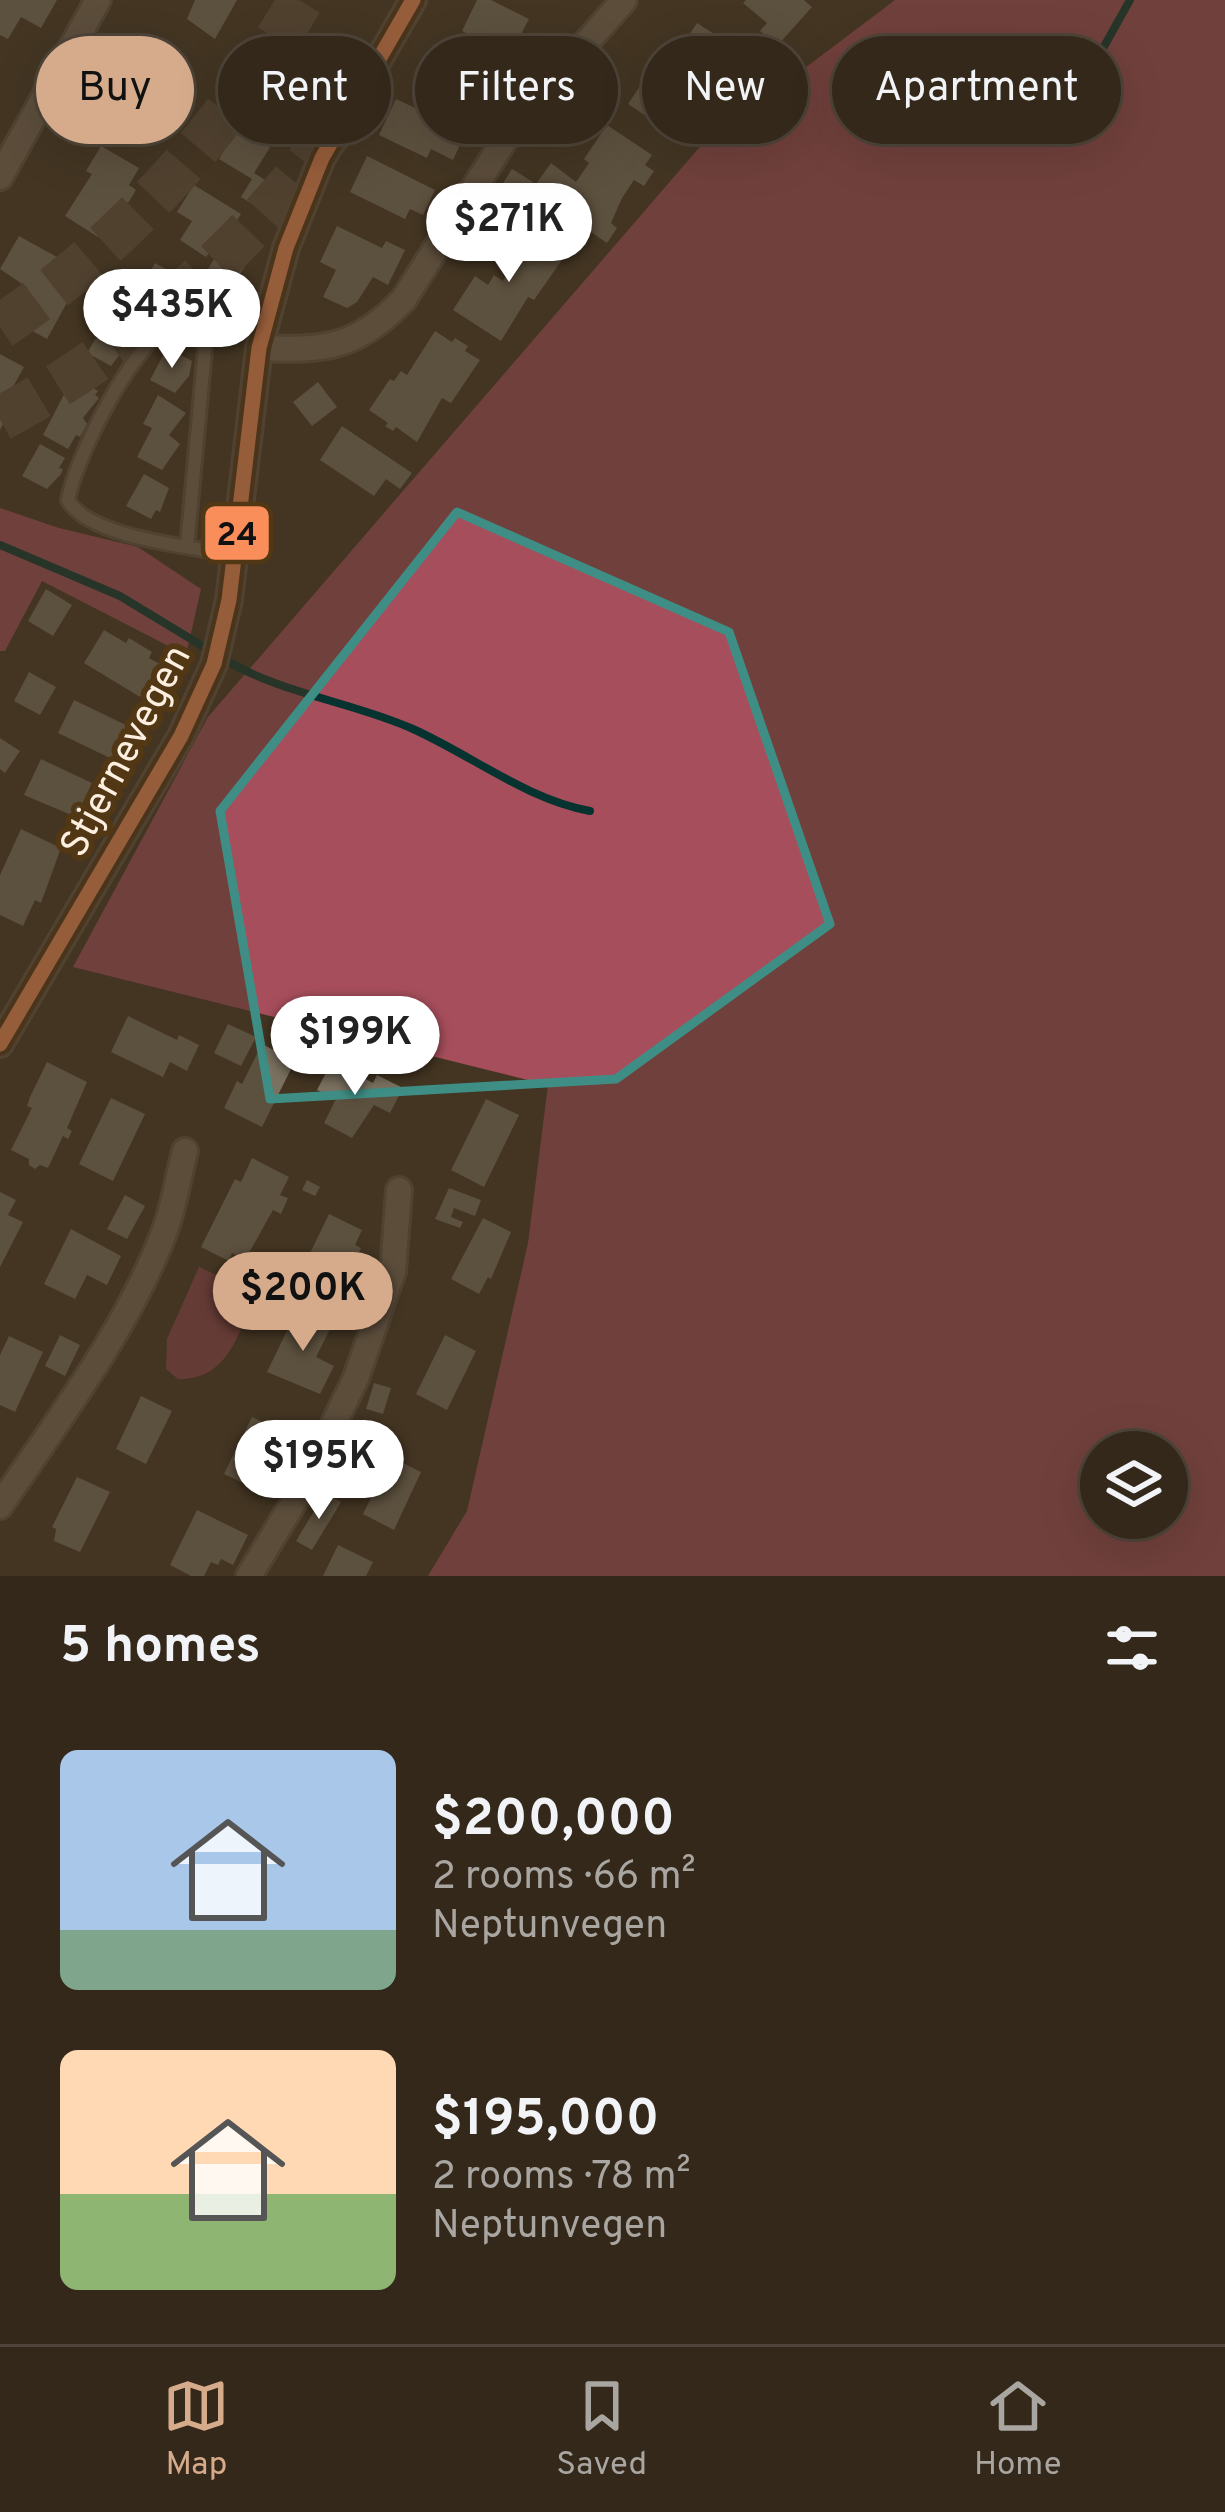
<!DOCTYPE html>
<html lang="en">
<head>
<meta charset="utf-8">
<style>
  :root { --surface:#33281a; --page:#3e3427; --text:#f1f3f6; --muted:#a9a6a2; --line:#4e4439; --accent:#d6ab8b }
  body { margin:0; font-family:Overpass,sans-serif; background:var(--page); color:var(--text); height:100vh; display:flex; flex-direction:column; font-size:45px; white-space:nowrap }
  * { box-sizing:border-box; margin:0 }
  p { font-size:39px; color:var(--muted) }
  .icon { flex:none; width:66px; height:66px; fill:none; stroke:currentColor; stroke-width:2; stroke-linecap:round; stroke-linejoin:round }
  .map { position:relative; height:1576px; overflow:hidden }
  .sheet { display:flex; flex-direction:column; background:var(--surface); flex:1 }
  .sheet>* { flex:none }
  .guide { position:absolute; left:36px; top:36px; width:1155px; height:108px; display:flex; gap:24px }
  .controls { position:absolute; left:1080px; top:1431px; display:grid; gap:24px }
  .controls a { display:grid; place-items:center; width:108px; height:108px; border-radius:50%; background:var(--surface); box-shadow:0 12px 48px #0002,0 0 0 3px var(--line); font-size:60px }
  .price { position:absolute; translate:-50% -102px; padding:0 27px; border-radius:42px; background:#fff; color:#222; font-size:39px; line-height:78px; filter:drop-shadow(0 3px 6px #0008) }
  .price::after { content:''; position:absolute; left:50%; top:72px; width:36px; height:27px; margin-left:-18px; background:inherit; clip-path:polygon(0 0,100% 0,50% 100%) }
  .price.active { background:var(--accent); color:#111 }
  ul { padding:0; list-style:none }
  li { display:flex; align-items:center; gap:36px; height:300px; padding:0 60px }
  li span { display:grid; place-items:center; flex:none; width:336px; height:240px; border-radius:18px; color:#555 }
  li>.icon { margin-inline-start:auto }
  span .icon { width:144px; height:144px; fill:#fffc; stroke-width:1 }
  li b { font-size:51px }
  h2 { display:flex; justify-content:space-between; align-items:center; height:144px; padding:0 60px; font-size:51px }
  .chip { padding:0 42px; border-radius:54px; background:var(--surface); box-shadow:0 12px 48px #0002,0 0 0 3px var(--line); font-size:42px; line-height:108px }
  .chip.active { background:var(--accent); color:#111 }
  .dock { display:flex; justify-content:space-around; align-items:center; height:168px; border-top:3px solid var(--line); background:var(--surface); font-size:33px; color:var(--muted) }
  .dock a { display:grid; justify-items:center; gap:6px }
  .dock .active { color:var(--accent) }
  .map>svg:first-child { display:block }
  .green { fill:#8e444f }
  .forest { fill:#a74e5c; fill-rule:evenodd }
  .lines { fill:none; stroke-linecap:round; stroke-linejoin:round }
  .stream { stroke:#063330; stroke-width:8 }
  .building { fill:#7b7160 }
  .highway-tunnel { stroke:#60513e; stroke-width:45; stroke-dasharray:45 22; stroke-linecap:butt }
  .lane-casing { stroke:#5f5243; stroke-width:18 }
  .street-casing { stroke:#5f5243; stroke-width:30 }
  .lane { stroke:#7b6c59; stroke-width:12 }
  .street { stroke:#7b6c59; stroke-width:24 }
  .bus-1-casing { stroke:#523714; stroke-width:24 }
  .bus-1 { stroke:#fa8e5a; stroke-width:15 }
  .marked { fill:none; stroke:#3f8e85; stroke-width:9; stroke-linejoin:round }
  .labels { text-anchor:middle; stroke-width:12; stroke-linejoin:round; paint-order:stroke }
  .street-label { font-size:39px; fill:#fdefe0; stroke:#523714 }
  .line-badge { stroke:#523714; stroke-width:4.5 }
  .pale-badge-label { font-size:33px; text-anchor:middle; font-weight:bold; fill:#111 }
</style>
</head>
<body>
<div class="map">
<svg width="1225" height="1576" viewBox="0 0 1225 1576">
  <rect width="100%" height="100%" fill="#443522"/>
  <!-- green -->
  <path class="green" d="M199,1267L256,1294C238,1333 229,1380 178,1379L166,1369L167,1339Z"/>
  <!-- forest -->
  <path class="forest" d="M895,0H1225V1576H428L467,1511L528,1243L548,1085L73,967L208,717L698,149ZM1167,1452V1518H1101V1452Z
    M0,508L59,528L138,547L201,589L186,655L42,581L5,651H0Z"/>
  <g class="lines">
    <!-- stream -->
    <path class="stream" d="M1073,102L1130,0
      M0,545L120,596L209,650
      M222,658C283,695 350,701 413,729C473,756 526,799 590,811"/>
  </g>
  <!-- building -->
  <path class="building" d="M0,0H57L41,28L21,17L8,39L0,35Z
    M195,0H237L215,39L187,19Z
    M477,0H491L529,19L510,55L462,31Z
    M746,0H804L812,7L777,46L760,31L767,23L743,3Z
    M697,23L742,52L720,86L714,82L707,93L702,90L673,134L628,104L651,70L656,74L663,63L674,69L680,60L675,56Z
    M293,26L324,45L304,78L321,88L305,115L287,105L294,94L263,75Z
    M436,45L504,77L491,107L478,101L475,106L419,80Z
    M159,63L191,82L163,131L156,127L150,138L125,123Z
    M396,99L466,132L453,160L431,149L427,158L379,135Z
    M236,105L248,112L250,108L282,128L254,173L273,185L259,208L241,197L252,179L219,159L230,141L218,134Z
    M607,125L652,155L645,165L654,171L644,186L634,180L622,198L611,223L617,228L607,243L531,191L551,163L576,182L589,163L584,159Z
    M101,146L139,168L129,185L136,190L128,203L121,199L98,237L65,216L92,174L86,171Z
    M367,156L435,190L423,215L410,209L405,219L350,192Z
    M512,169L533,182L516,208L496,194Z
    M194,185L241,214L224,241L219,238L206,257L180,240L192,221L177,212Z
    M337,226L382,248L386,241L405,250L388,285L373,277L357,302L347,308L323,297L336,270L320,262Z
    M519,228L564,257L534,300L528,297L501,341L453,310L475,276L488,285L494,275L503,281L510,269L498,261Z
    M19,236L73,266L63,282L75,288L47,339L11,319L28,288L0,269Z
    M222,247L247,263L229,291L204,275Z
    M155,263L180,277L170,304L166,302L162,309L137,295Z
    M121,297L146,311L144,315L148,318L111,366L87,353Z
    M435,331L452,342L455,338L468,346L465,351L480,360L451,403L442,398L417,442L396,427L393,431L385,426L388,423L369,410L390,379L394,381L401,371L407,375Z
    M167,348L192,361L189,376L175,393L150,380Z
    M0,354L24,367L4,403L12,408L0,430Z
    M73,377L98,391L95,395L99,398L83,418L87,424L80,437L76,435L68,449L43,435Z
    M318,382L337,407L312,426L293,402Z
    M158,395L186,413L169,435L180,444L162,470L137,457L152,428L143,424Z
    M342,426L412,473L400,489L386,479L374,496L320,460Z
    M40,444L65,458L59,468L63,469L61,474L47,489L22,476Z
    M144,474L169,488L160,512L156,510L151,519L126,506Z
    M46,589L72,605L53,636L28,621Z
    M104,630L126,643L129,638L152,652L149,658L160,664L140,697L84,663Z
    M29,672L56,687L40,715L14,701Z
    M74,700L128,726L112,759L58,733Z
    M0,738L20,751L5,773L0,769Z
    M41,759L92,783L76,817L24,795Z
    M21,829L61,848L41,903L35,900L23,926L0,915V875Z
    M128,1016L177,1040L179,1035L199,1045L187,1071L170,1062L163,1077L111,1052Z
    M228,1024L256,1037L241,1066L214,1053Z
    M262,1044L295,1061L262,1127L224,1108L237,1081L242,1084Z
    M332,1061L373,1083L377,1075L403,1088L390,1113L374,1105L352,1138L324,1123L336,1099L317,1090Z
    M47,1062L87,1082L67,1128L72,1131L68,1139L63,1136L48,1168L40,1165L35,1169L29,1165V1159L11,1150L32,1108L27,1106L30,1097Z
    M111,1098L145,1114L113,1181L79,1164Z
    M486,1099L519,1115L484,1187L451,1170Z
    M252,1158L289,1177L280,1195L288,1198L281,1214L273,1210L245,1260L232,1253L229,1261L201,1247L235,1179L241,1182Z
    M307,1180L320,1187L315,1196L302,1190Z
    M449,1188L481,1200L475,1216L454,1208L451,1217L463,1222L460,1228L435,1219Z
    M0,1192L16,1200L8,1215L23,1222L0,1267Z
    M125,1195L145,1206L127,1239L107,1229Z
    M329,1214L362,1230L355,1245L361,1248L354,1264L370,1272L354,1305L299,1276Z
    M483,1218L511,1232L491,1279L488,1277L479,1294L451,1279Z
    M71,1229L121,1256L107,1285L87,1275L75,1299L44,1284Z
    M297,1310L331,1327L316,1357L334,1366L320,1394L267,1372Z
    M60,1335L80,1345L65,1376L45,1366Z
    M445,1335L476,1351L447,1410L416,1394Z
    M9,1336L43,1352L15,1412L0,1405V1355Z
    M374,1383L391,1388L383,1414L366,1409Z
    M141,1396L172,1411L146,1464L116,1449Z
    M252,1417L298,1440L285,1465L271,1458L256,1489L224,1474Z
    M403,1463L421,1472L394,1530L363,1514L388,1464L400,1470Z
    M77,1477L110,1492L80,1552L54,1541L56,1529L52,1527Z
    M325,1493L341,1502L312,1550L296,1541Z
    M197,1510L248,1535L233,1565L221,1559L218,1565L211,1562L204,1576H191L170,1565Z
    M338,1545L373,1562L366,1576H323Z"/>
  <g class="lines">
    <!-- highway-tunnel -->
    <path class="highway-tunnel" d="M0,327C125,243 225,130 301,0
      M0,419C134,347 259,239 344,113"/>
    <defs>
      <path id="lane" d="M187,547L205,349L199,332L179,322C137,331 75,459 68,500C89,538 193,547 234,555"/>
      <path id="street" d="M0,177L98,0
        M259,348C325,351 358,348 404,299L514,125L624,0
        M0,1044L181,736L214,664L229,600L259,348L286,248L322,158L413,0
        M0,1506C59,1418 125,1333 164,1233C174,1207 178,1178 185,1151
        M249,1576L303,1487L356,1378L393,1271L399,1190"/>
    </defs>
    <!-- lane casing -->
    <use href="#lane" class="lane-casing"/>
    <!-- street casing -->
    <use href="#street" class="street-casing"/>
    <!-- lane -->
    <use href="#lane" class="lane"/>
    <!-- street -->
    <use href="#street" class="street"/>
    <defs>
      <path id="bus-1" d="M0,1044L181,736L214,664L229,600L259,348L286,248L322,158L413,0"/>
    </defs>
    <!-- bus-1 casing -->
    <use href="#bus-1" class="bus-1-casing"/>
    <!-- bus-1 -->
    <use href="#bus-1" class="bus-1"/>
  </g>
  <!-- marked area -->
  <path d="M0 0H1225V1576H0ZM457,512L729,632L830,924L616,1079L270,1099L220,811Z" fill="#443522" fill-opacity=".55" fill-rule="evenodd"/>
  <path class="marked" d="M457,512L729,632L830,924L616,1079L270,1099L220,811Z"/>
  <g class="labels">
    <!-- street labels -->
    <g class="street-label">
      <text transform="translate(124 750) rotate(-62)" y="14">Stjernevegen</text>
    </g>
  </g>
  <rect class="line-badge" x="203" y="504" width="68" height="58" rx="12" fill="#fa8e5a"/>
  <g class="pale-badge-label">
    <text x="237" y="545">24</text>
  </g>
</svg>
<div class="controls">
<a><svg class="icon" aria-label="layers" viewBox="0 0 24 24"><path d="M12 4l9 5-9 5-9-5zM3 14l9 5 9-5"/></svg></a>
</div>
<b class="price" style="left:509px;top:285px">$271K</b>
<b class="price" style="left:172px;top:371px">$435K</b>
<b class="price" style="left:355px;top:1098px">$199K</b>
<b class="price active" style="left:303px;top:1354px">$200K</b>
<b class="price" style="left:319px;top:1522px">$195K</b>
<div class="guide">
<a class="chip active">Buy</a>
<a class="chip">Rent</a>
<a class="chip">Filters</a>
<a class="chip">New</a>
<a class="chip">Apartment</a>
</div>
</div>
<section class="sheet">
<h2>5 homes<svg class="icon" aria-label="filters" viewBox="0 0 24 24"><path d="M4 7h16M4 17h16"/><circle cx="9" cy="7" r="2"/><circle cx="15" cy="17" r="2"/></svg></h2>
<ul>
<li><span style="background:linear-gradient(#a9c7e8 75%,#7fa58c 0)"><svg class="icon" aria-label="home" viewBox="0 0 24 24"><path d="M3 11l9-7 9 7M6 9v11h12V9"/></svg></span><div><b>$200,000</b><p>2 rooms · 66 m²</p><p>Neptunvegen</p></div></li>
<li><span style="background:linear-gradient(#ffd9b3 60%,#8fb573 0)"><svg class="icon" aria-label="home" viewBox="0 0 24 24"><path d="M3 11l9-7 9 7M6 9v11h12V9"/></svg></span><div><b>$195,000</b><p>2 rooms · 78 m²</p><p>Neptunvegen</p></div></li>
</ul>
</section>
<nav class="dock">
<a class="active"><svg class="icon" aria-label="map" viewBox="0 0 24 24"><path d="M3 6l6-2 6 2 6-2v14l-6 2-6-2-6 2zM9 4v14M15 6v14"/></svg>Map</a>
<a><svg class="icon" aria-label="saved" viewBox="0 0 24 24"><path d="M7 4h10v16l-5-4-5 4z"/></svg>Saved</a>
<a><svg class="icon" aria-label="home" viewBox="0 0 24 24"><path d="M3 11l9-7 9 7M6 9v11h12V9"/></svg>Home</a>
</nav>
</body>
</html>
